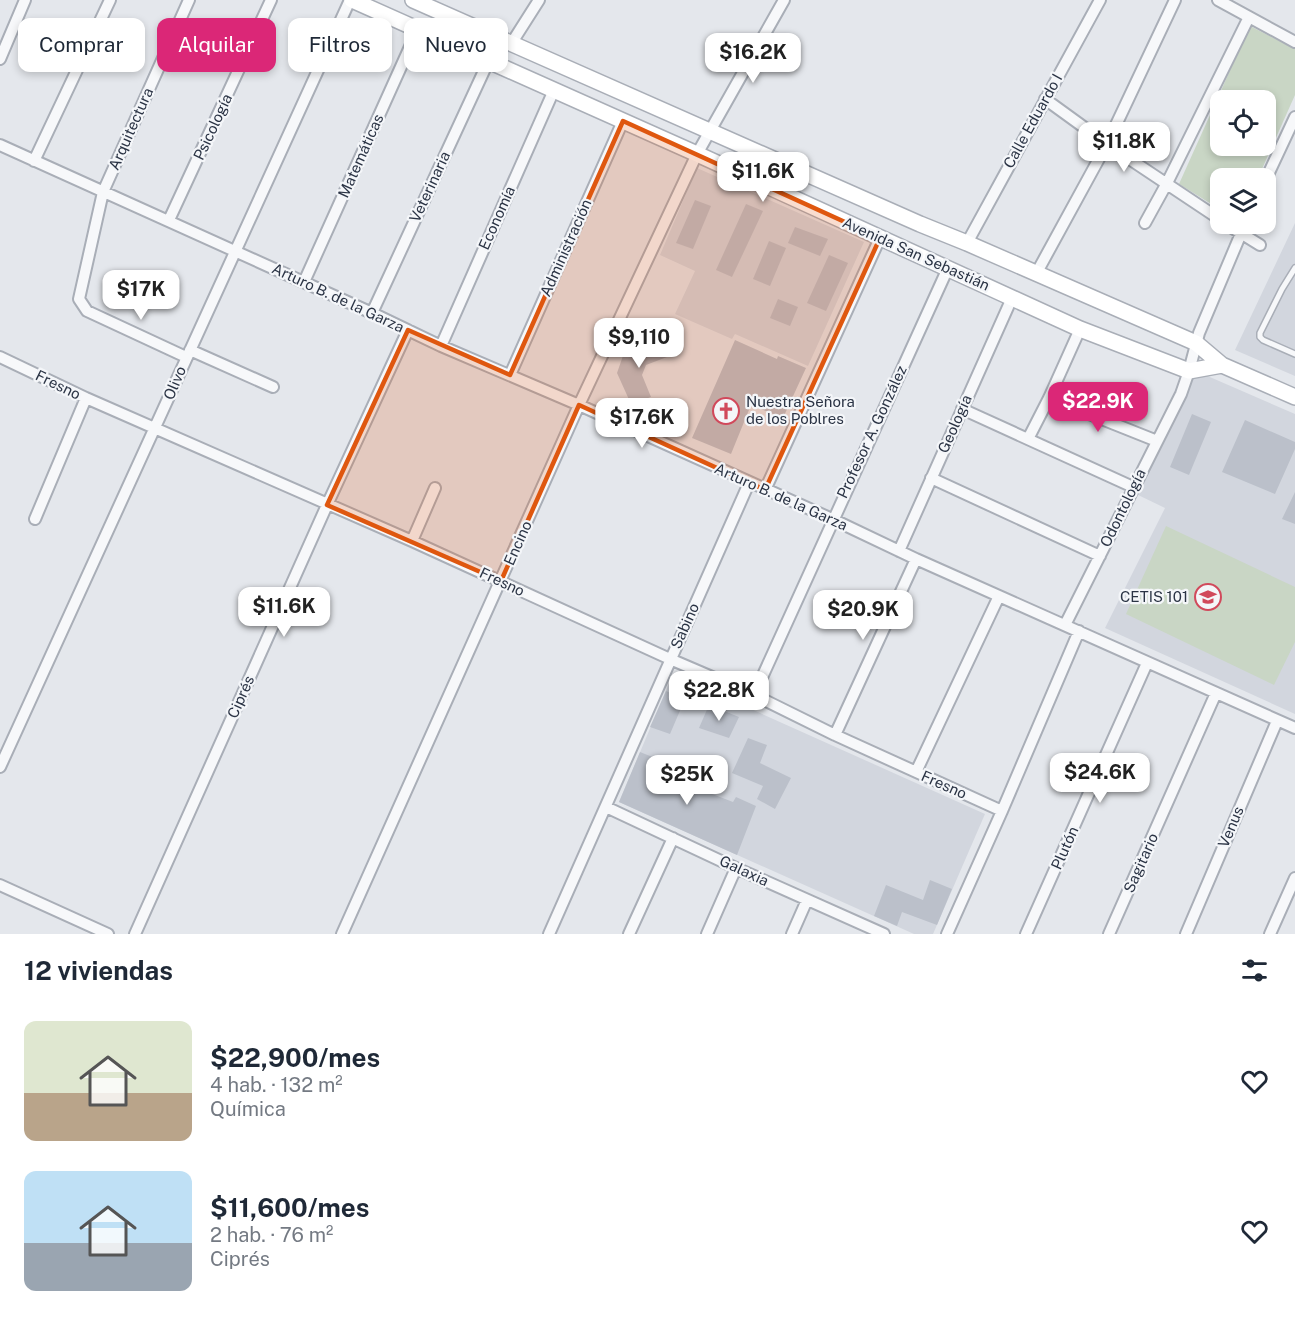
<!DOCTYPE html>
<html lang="es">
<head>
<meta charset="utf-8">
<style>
  :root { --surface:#fff; --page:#f2f2f3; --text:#1f2937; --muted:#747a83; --accent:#db2777 }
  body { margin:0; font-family:"Public Sans",sans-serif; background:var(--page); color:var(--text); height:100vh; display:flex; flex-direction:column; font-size:22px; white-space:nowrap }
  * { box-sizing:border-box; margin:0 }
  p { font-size:20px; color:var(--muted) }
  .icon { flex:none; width:33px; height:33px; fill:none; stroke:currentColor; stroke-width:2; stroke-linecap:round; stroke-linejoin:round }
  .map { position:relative; height:934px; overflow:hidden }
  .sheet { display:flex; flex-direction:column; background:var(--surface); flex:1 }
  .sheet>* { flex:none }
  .top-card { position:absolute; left:18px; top:18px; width:600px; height:54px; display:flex; gap:12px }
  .controls { position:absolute; left:1210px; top:90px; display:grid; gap:12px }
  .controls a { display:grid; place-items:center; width:66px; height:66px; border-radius:12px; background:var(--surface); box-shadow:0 3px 9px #0003; font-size:30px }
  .price { position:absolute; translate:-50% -51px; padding:0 14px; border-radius:12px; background:#fff; color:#222; font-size:20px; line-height:39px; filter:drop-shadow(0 2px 3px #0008) }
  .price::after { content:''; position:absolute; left:50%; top:36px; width:18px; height:14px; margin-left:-9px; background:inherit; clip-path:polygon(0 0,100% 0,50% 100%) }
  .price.current { background:var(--accent); color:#fff }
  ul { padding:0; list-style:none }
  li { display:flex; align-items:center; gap:18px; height:150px; padding:0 24px }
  li span { display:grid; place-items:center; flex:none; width:168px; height:120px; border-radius:12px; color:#555 }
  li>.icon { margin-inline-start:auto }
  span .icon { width:72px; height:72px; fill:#fffc; stroke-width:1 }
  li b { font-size:26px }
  h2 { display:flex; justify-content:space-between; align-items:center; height:72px; padding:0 24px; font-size:26px }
  .pill { padding:0 21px; border-radius:12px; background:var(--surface); box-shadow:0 3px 9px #0003; font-size:21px; line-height:54px }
  .pill.current { background:var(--accent); color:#fff }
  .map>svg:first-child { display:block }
  .built { fill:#d2d6de }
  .green { fill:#c9d6c5; fill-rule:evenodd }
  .building { fill:#bbc0ca }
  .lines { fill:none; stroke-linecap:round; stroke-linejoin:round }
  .lane-casing { stroke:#a9aeb7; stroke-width:8 }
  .street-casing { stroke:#a9aeb7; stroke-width:14 }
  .secondary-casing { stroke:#a9aeb7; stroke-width:18 }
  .lane { stroke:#f7f8fa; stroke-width:5 }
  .street { stroke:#f7f8fa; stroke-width:10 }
  .secondary { stroke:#fff; stroke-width:15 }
  .marked { fill:#df570f; fill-opacity:0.2; stroke:#df570f; stroke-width:4.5; stroke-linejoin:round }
  .labels { text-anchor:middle; stroke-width:4.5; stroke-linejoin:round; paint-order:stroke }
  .street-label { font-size:15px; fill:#2b3445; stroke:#f4f6f9 }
  .poi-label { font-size:15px; fill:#2b3445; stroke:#f4f6f9; text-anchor:start }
</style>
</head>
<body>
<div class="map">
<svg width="1295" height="934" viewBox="0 0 1295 934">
  <rect width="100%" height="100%" fill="#e4e7ec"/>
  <!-- built -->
  <path class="built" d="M697,168L864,242L808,366L735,334L732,339L675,314L695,271L660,255Z
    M1295,223V376L1235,350Z
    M1196,371L1295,414V714L1105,628L1165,508L1134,493Z
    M673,674L985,814L933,934H914L619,802Z"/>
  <!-- green -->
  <path class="green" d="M1250,26L1295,49V95L1258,178H1221V210L1179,184ZM1221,100H1266V146H1221Z
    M1166,526L1295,587V642L1274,685L1126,614Z"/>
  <!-- building -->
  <path class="building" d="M695,200L711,206L693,249L676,243Z
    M746,204L763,211L732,277L716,270Z
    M795,227L828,239L820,256L788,243Z
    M769,241L786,248L770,286L753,279Z
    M829,255L848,263L826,311L807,303Z
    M778,299L798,307L790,326L770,318Z
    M660,338L667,357L646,365L642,375L651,397L631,404L617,373L625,350Z
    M735,340L777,359L778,356L806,368L783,418L751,405L731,454L692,438Z
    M1192,414L1211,422L1189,475L1170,467Z
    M1245,420L1295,442V449L1275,494L1222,472Z
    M1295,492V524L1282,519Z
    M666,691L685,699L670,734L650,727Z
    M709,705L739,717L729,738L699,728Z
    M748,738L767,745L760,763L791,778L775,809L757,799L763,786L732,773Z
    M640,752L660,760L655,772L733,802L736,797L756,806L737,855L619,802Z
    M930,880L952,889L937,925L902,912L897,926L874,916L886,885L923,900Z"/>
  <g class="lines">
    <defs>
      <path id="lane" d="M1295,268L1282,289L1260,333V337L1263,340L1295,354"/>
      <path id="street" d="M1218,0L1295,42
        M511,44L539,0
        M0,59L25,0
        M1045,99L1107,144L1221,220
        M0,145L372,313L441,346L579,405L832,519L916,559L1295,728
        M34,161L110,0
        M1266,179L1295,117
        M169,220L271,0
        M1145,223L1167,183L1249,17
        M1226,224L1260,245
        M967,243L1100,0
        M1036,274L1107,144L1175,0
        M304,282L418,29
        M372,313L489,60
        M441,346L554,90
        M190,350L273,387
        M0,357L86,398L412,541L670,659L754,695L835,735L1002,811
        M186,357L87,311L79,299L103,192L189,0
        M510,375L623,121
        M1049,398L1157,441
        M962,409L1133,487
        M1028,439L1049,398L1080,329
        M931,478L1100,556
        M765,490L880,238
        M35,519L86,398
        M412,541L435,488
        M899,551L1012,298
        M1065,625L1181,394L1189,371L1199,333L1245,224
        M754,695L948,268
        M835,735L916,559
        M0,767L350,0
        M916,772L999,596
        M606,807L736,868L884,934
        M0,885L108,934
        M135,934L327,505L408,330
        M342,934L579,405L697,154L784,0
        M549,934L749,483
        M629,934L673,838
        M707,934L736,868
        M792,934L807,900
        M947,934L1002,811L1079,631
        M1026,934L1147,663
        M1109,934L1216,693
        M1186,934L1277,721
        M1270,934L1295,878"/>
      <path id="secondary" d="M352,0L697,154L1080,329L1189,371L1222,365
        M413,0L920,224L967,243L1196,343L1222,365L1295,397"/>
    </defs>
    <!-- lane casing -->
    <use href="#lane" class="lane-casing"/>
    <!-- street casing -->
    <use href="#street" class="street-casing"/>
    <!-- secondary casing -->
    <use href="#secondary" class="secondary-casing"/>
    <!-- lane -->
    <use href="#lane" class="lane"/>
    <!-- street -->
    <use href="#street" class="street"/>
    <!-- secondary -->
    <use href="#secondary" class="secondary"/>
  </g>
  <!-- marked area -->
  <path class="marked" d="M623,121L880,238L765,490L579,405L501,581L327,505L408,330L510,375Z"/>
  <!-- icons -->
  <defs>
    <symbol id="church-ring" viewBox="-11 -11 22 22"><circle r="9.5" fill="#f4f6f9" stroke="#d1495b" stroke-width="1.5"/><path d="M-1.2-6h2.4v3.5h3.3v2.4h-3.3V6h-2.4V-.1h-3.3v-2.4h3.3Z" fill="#d1495b"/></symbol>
    <symbol id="school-ring" viewBox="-11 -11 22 22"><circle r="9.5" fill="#f4f6f9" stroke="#d1495b" stroke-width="1.5"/><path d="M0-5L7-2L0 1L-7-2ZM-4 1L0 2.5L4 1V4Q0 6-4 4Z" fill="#d1495b"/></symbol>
  </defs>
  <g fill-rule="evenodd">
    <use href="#church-ring" x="711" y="396" width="30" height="30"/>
    <use href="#school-ring" x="1193" y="582" width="30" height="30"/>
  </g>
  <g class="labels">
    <!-- street labels -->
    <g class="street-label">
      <text transform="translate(1033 121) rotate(-61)" y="5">Calle Eduardo I</text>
      <text transform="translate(213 127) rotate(-65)" y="5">Psicología</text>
      <text transform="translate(131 129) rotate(-66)" y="5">Arquitectura</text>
      <text transform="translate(361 156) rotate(-66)" y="5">Matemáticas</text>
      <text transform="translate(430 187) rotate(-65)" y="5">Veterinaria</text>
      <text transform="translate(497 218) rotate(-66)" y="5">Economía</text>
      <text transform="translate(566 248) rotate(-66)" y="5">Administración</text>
      <text transform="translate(916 254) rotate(24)" y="5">Avenida San Sebastián</text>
      <text transform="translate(338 298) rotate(25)" y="5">Arturo B. de la Garza</text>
      <text transform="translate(175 383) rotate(-67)" y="5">Olivo</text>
      <text transform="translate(58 385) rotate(26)" y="5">Fresno</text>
      <text transform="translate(955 424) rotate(-66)" y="5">Geología</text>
      <text transform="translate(872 432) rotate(-65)" y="5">Profesor A. González</text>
      <text transform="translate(781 497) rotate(24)" y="5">Arturo B. de la Garza</text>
      <text transform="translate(1123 508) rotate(-64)" y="5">Odontología</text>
      <text transform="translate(518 543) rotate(-66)" y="5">Encino</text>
      <text transform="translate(502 582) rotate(25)" y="5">Fresno</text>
      <text transform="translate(685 626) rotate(-66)" y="5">Sabino</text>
      <text transform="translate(241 697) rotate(-66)" y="5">Ciprés</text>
      <text transform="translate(944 785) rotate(24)" y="5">Fresno</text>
      <text transform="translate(1231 827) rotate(-67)" y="5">Venus</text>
      <text transform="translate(1065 848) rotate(-66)" y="5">Plutón</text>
      <text transform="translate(1141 863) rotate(-66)" y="5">Sagitario</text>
      <text transform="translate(744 871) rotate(25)" y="5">Galaxia</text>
    </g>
    <!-- poi labels -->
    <g class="poi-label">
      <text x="746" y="407">Nuestra Señora<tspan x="746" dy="17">de los Poblres</tspan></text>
      <text x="1188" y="602" text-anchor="end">CETIS 101</text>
    </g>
  </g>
</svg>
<div class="controls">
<a><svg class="icon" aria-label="locate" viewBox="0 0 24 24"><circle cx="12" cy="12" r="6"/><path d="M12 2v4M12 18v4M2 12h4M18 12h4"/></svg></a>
<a><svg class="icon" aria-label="layers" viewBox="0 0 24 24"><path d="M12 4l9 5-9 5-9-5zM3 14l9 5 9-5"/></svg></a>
</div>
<b class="price" style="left:753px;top:84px">$16.2K</b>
<b class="price" style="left:1124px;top:173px">$11.8K</b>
<b class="price" style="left:763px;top:203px">$11.6K</b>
<b class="price" style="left:141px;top:321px">$17K</b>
<b class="price" style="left:639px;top:369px">$9,110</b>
<b class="price current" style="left:1098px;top:433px">$22.9K</b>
<b class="price" style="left:642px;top:449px">$17.6K</b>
<b class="price" style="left:284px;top:638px">$11.6K</b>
<b class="price" style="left:863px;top:641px">$20.9K</b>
<b class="price" style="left:719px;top:722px">$22.8K</b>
<b class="price" style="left:1100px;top:804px">$24.6K</b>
<b class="price" style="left:687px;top:806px">$25K</b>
<div class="top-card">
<a class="pill">Comprar</a>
<a class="pill current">Alquilar</a>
<a class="pill">Filtros</a>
<a class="pill">Nuevo</a>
</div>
</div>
<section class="sheet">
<h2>12 viviendas<svg class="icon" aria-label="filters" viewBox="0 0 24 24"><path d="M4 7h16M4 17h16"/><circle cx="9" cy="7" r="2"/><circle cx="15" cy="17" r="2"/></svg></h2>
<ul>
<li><span style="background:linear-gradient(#dfe7d0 60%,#b9a48a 0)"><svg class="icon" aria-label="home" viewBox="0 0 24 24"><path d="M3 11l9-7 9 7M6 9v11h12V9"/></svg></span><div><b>$22,900/mes</b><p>4 hab. · 132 m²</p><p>Química</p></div><svg class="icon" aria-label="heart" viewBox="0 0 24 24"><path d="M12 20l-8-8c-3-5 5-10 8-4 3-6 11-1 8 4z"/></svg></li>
<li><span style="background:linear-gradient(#bfe0f5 60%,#9aa5b1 0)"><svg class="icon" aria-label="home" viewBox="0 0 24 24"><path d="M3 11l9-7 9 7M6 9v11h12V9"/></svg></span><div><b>$11,600/mes</b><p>2 hab. · 76 m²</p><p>Ciprés</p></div><svg class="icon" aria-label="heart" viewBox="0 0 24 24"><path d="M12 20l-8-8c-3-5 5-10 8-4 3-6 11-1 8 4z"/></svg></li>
</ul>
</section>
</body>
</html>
